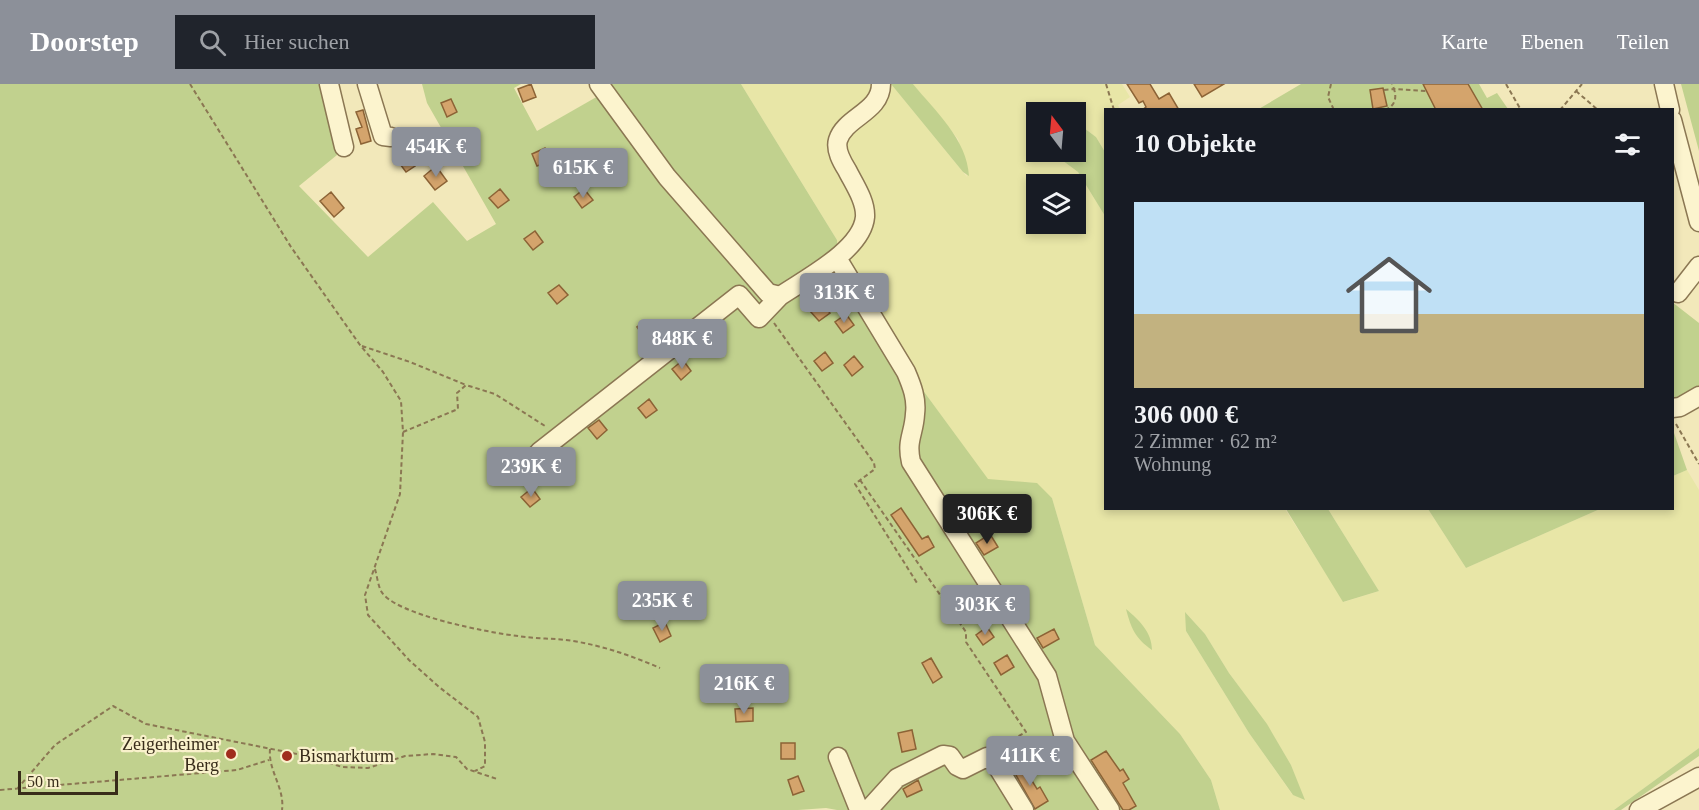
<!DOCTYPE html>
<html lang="de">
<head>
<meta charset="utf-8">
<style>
  :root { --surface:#171b24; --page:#20242c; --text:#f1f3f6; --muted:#9ea1a6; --line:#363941; --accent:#8c9099 }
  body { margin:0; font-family:"Times New Roman",serif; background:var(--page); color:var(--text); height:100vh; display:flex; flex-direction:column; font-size:22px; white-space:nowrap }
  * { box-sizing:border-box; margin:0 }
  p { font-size:20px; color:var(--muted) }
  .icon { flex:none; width:33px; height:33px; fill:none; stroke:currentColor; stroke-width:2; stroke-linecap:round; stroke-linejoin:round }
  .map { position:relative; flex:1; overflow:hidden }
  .panel { position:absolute; left:1104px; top:24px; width:570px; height:402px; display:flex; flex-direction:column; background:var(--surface); border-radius:0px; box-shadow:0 3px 9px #0003 }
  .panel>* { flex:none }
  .needle { width:39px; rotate:344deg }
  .tools { position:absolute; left:1026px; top:18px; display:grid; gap:12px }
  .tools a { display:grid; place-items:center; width:60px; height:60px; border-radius:0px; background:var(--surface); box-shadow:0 3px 9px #0003; font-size:30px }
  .scale { position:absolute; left:18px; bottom:15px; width:100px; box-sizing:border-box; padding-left:6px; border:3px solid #382c1a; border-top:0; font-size:16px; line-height:21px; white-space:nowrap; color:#382c1a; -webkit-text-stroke:4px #f9f1cb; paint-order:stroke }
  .price { position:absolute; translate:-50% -51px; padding:0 14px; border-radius:6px; background:var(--accent); color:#fff; font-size:20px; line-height:39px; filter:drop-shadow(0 2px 3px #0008) }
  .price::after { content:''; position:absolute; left:50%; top:36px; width:18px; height:14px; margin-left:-9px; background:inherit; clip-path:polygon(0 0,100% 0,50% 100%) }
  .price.current { background:#222; color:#fff }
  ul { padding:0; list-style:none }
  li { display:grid; align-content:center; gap:12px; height:318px; padding:0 30px }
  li+li { border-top:2px solid var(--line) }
  li span { display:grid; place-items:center; height:186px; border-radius:0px; color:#555 }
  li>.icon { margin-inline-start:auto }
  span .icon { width:108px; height:108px; fill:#fffc; stroke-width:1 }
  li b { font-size:26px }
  h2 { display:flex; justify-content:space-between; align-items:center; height:72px; padding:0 30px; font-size:26px }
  header { display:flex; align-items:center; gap:36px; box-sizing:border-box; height:84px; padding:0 30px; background:var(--accent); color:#fff }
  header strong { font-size:28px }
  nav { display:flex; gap:33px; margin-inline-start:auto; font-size:21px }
  .search { width:420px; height:54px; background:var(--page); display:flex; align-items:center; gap:15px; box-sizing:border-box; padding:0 21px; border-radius:0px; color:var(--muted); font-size:22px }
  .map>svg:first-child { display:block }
  .farmland { fill:#e8e6a7; fill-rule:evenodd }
  .green { fill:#c1d18e }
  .building { fill:#d4a46c; stroke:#8c6336; stroke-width:1.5 }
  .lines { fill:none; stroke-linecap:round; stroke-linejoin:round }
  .minor-casing { stroke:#8b7753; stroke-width:21 }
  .path { stroke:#8b7753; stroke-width:2; stroke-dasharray:4.5 3; stroke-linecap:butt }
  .minor { stroke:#fcf4ce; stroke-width:18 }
  .poi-dot { fill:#a02c1d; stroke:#f9f1cb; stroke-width:2 }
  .labels { text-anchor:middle; stroke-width:4.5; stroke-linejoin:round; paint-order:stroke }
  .poi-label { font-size:18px; fill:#382c1a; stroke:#f9f1cb; text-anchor:end }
</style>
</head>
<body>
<header>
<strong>Doorstep</strong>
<div class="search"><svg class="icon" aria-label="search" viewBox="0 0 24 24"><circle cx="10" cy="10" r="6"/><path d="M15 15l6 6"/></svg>Hier suchen</div>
<nav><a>Karte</a><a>Ebenen</a><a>Teilen</a></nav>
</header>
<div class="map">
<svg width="1699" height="726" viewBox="0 0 1699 726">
  <rect width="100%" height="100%" fill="#f2e8ba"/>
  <!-- farmland -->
  <path class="farmland" d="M741,0H891L967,93L958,55L913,0H1122L1130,13L1118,21L1120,25L1106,26L1105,68L1096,53L1076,38V28H1036V68H1051L1078,88L1105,132L1106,424L1285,425L1344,518L1379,507L1328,425H1428L1466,484L1600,425L1672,424L1673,392L1687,386L1699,406V664L1614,726H1220L1211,696L1180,650L1095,561L1052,414L1036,399L988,396L922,305L838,182L837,156ZM1036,100H1076V140H1036ZM1186,529L1205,550L1229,589L1267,641L1291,681L1304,715L1292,710L1249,649L1186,547Z"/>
  <!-- green -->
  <path class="green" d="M0,0H330L348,62L299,102L368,173L433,118L467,157L496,140L427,19L422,0H521L514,4L537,47L600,11L593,0H741L837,156L838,182L922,305L988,395L1037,399L1052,414L1095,561L1180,650L1211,696L1220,726H837L826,724L798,726H0Z
    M891,0H913C935,27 967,55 969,92L963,88Z
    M1301,0H1479L1487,14L1497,9L1508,25L1257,26Z
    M1681,0H1699V67Z
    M1076,38L1096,53L1105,68V132L1078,88L1051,68H1076Z
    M1672,218L1699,239V303L1673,317Z
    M1673,346L1687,386L1673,392H1672Z
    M1286,425H1328L1379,507L1343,518Z
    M1428,425H1600L1466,484Z
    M1126,525C1139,536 1152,548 1152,566C1135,554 1131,544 1126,525Z
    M1185,528L1205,550L1229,589L1267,640L1291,681L1305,716L1293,711L1249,649L1186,547Z
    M1699,664V672L1621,726H1614Z"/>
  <!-- building -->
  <path class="building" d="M531,0L536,13L523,18L518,5Z
    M1127,0H1150L1159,15L1169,9L1179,26H1142L1146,23L1143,17L1139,19Z
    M1194,0H1224L1202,13Z
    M1423,0H1468L1483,26H1436Z
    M1383,4L1387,22L1373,25L1370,6Z
    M451,15L457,28L447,33L441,19Z
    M363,26L371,57L361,60L356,45L362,43L356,28Z
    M545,64L550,77L537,82L532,70Z
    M406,70L415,82L406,88L397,76Z
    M436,82L447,97L435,106L424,92Z
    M500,105L509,116L498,124L489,114Z
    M584,105L593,116L582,124L574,113Z
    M331,108L344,124L334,133L320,117Z
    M535,147L543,158L533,166L524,155Z
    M559,201L568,211L557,220L548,209Z
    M821,218L830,229L819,237L810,227Z
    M846,230L854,241L843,249L835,238Z
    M645,237L656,252L647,258L637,243Z
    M825,268L833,279L822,287L814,277Z
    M854,272L863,283L852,292L844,281Z
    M683,276L691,287L681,296L672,285Z
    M649,315L657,326L646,334L638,324Z
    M599,336L607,346L597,355L588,344Z
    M532,404L540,415L530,423L521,413Z
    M901,424L922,455L928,452L934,463L919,472L891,431Z
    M990,450L998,463L984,471L976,459Z
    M665,538L671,552L660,558L653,544Z
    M987,543L994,553L983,561L976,551Z
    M1054,545L1059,555L1043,564L1037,554Z
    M1007,571L1014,583L1001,591L994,579Z
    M931,574L942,593L933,599L922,579Z
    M753,624V637L736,638L735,625Z
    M912,646L916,665L902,668L898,649Z
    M781,659H795V675H781Z
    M1106,667L1120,687L1123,685L1129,695L1123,699L1136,722L1129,726H1123L1091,676Z
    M1021,679L1037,705L1040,703L1048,717L1035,725L1012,684Z
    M798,692L804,707L793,711L788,696Z
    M918,696L922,706L907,713L903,705Z"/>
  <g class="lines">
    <defs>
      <path id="minor" d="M329,0L344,63
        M367,0L383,52L391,53
        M599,0L667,93L768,209L780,212C805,195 862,166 865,133C866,117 854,100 847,86C842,78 835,66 838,56C845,33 881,28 881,0
        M1664,0L1670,26
        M1672,36L1699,138
        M837,174L906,288C912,302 917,315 915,330C914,350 906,356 911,378L1047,592L1065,657L1110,726
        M1678,209L1699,182
        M1672,324L1680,323L1699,312
        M539,368L739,211L759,234L780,212
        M838,673L858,723L865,726
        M868,726L897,694L943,671L950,672L957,682L963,685L987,673L992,674L1024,726
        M1639,726L1699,693"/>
    </defs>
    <!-- minor casing -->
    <use href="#minor" class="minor-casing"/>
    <!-- path -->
    <path class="path" d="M190,0L291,163L360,261L383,288L401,317L403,348L400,410L365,511L368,531L409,576L439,603L478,633L485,658V682L475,687
      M1106,0L1114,26
      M1331,0L1328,13L1334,26
      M1506,0L1521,26
      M1384,6L1394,5L1392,0
      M1576,7L1598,26
      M1385,26C1395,22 1397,14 1394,5L1427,7
      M1560,26L1582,0
      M774,239L874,379L875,385L855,400L917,499
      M362,262L410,278L466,301
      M1676,340L1699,380
      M403,348L458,325L457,309L466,301L495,310L545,342
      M860,396L966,548V558L1026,648L1003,661
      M375,485C377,492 378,501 381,507C394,531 491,549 518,552C536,555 555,554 573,557C604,562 632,572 660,584
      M270,665C268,687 285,704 282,726
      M17,705L55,661L113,622L146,640L307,672L342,683L368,684L405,672L433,670L456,673L467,685L497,695
      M0,706L237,686L269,676"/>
    <!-- minor -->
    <use href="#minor" class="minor"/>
  </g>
  <!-- markers -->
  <g class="poi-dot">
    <circle cx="231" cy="670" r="6"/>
    <circle cx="287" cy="672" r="6"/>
  </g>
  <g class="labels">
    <!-- poi labels -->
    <g class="poi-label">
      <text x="219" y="666">Zeigerheimer<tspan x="219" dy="21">Berg</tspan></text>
      <text x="299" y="678" text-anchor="start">Bismarkturm</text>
    </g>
  </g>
</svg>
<div class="tools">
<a><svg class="needle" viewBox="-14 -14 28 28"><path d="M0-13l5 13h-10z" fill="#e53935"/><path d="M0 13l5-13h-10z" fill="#9ea1a6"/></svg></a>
<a><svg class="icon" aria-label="layers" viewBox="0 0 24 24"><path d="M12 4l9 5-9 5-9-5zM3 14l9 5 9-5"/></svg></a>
</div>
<div class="scale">50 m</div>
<b class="price" style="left:436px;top:94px">454K €</b>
<b class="price" style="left:583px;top:115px">615K €</b>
<b class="price" style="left:844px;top:240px">313K €</b>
<b class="price" style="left:682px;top:286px">848K €</b>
<b class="price" style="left:531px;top:414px">239K €</b>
<b class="price current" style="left:987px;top:461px">306K €</b>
<b class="price" style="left:662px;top:548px">235K €</b>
<b class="price" style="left:985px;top:552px">303K €</b>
<b class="price" style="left:744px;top:631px">216K €</b>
<b class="price" style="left:1030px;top:703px">411K €</b>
<section class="panel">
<h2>10 Objekte<svg class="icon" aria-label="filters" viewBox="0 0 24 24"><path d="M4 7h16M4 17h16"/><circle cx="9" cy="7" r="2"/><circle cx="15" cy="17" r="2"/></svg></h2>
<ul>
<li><span style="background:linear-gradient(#bfe0f5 60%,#c2b280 0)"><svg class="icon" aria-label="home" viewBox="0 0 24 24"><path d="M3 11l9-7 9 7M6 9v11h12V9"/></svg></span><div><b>306 000 €</b><p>2 Zimmer · 62 m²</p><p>Wohnung</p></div></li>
</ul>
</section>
</div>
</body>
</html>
